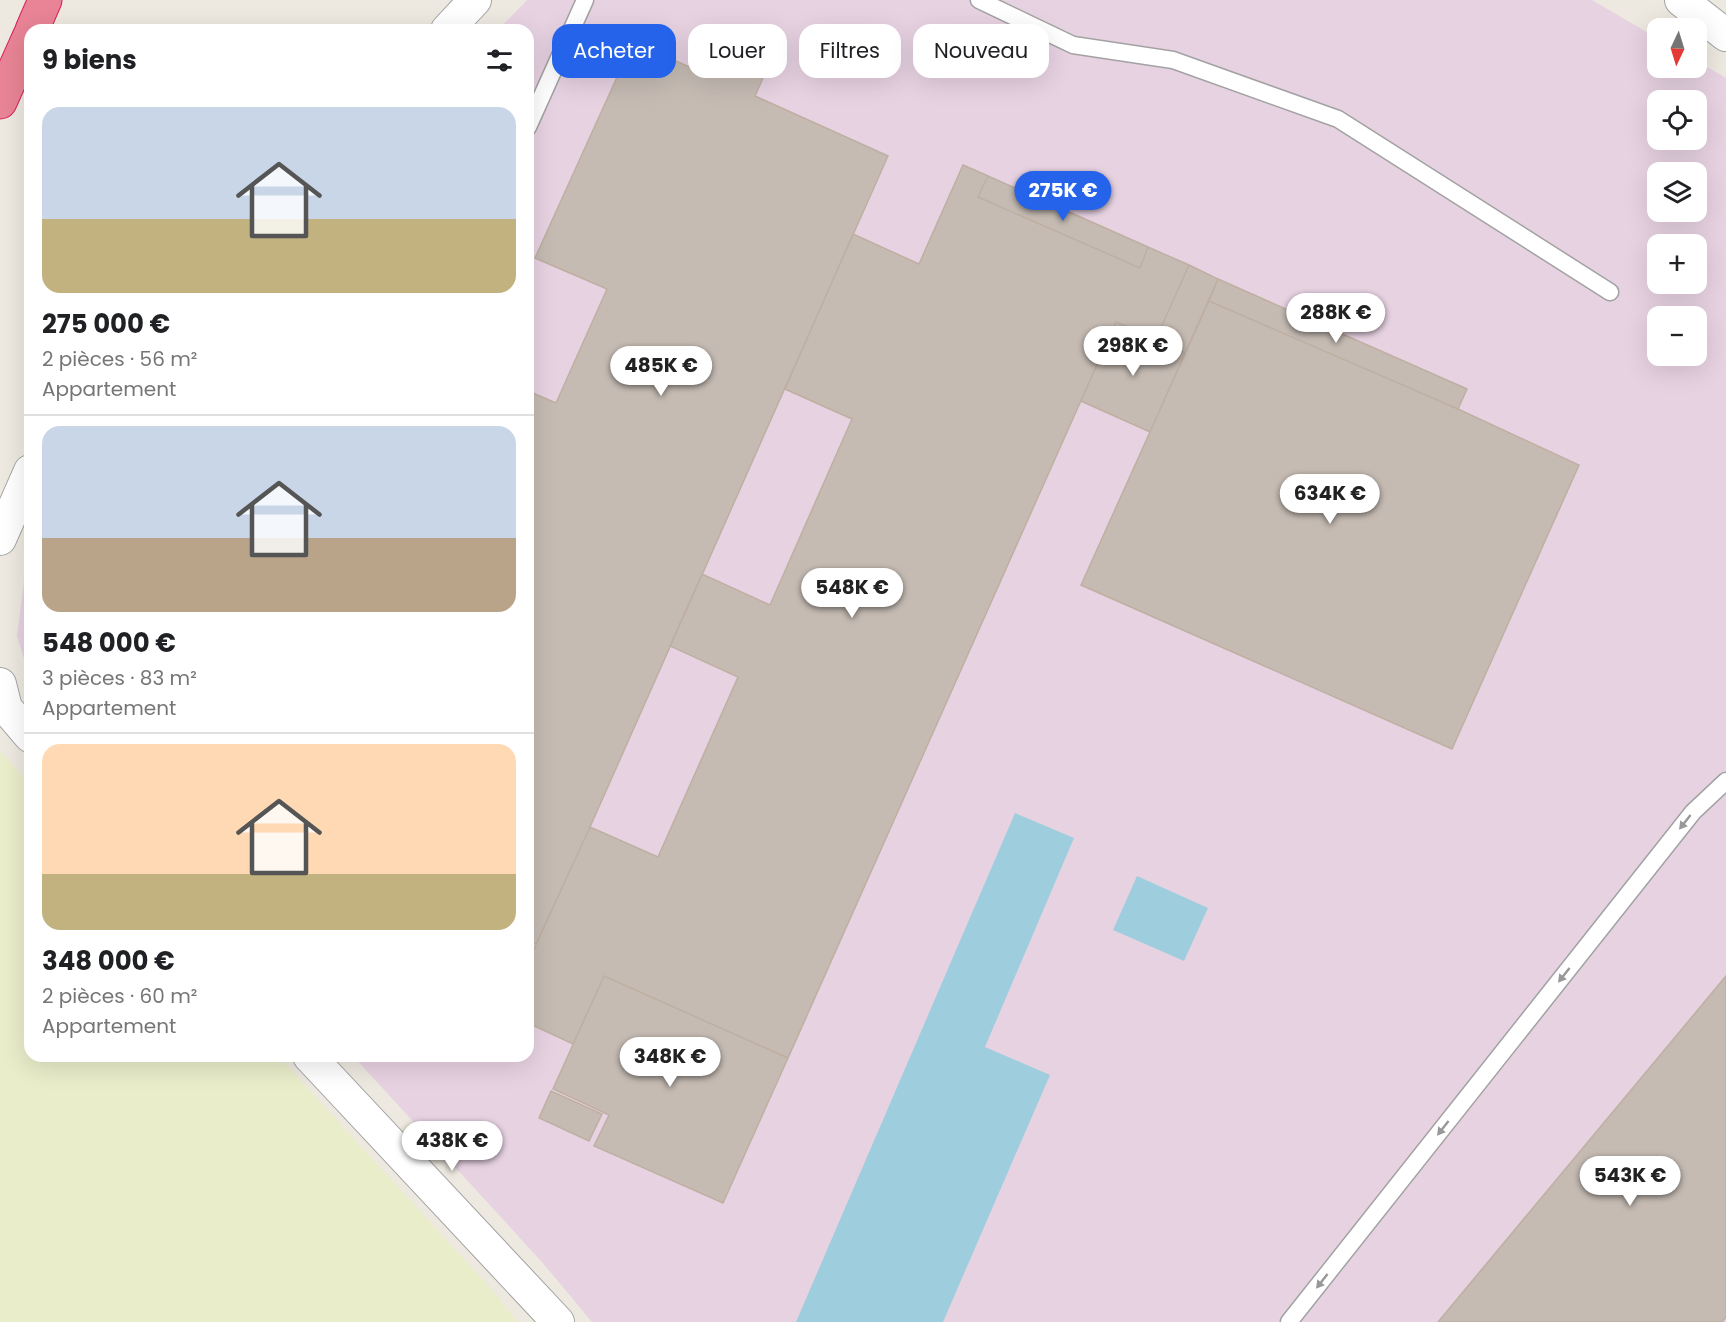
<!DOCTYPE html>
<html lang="fr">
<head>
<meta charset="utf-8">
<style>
  :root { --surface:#fff; --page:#f2f2f2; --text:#202124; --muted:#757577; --line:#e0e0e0; --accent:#2563eb }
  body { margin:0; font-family:Poppins,sans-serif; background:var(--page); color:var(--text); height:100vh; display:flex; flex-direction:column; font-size:22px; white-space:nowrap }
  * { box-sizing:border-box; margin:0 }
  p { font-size:20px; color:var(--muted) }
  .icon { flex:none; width:33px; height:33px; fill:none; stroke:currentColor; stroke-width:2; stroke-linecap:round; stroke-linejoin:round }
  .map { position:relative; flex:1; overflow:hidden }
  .sheet { position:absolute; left:24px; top:24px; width:510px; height:1038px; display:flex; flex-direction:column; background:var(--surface); border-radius:18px; box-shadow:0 6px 24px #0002 }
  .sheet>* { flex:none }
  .top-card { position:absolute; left:552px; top:24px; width:570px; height:54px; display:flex; gap:12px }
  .needle { width:39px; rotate:184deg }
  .buttons { position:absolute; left:1647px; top:18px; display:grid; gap:12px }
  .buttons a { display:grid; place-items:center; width:60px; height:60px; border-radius:12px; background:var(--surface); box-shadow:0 6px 24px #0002; font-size:30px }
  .price { position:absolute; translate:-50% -51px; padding:0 14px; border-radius:21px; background:#fff; color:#222; font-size:20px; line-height:39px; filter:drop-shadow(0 2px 3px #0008) }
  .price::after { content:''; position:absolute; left:50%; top:36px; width:18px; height:14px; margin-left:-9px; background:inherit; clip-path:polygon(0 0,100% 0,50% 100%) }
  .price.current { background:var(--accent); color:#fff }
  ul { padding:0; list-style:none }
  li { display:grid; align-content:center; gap:12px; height:318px; padding:0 18px }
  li+li { border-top:2px solid var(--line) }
  li span { display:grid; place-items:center; height:186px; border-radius:18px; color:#555 }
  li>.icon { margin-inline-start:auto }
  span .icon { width:108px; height:108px; fill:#fffc; stroke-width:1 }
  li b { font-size:26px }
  h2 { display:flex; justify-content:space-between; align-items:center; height:72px; padding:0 18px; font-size:26px }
  .tag { padding:0 21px; border-radius:18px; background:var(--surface); box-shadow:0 6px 24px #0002; font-size:21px; line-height:54px }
  .tag.current { background:var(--accent); color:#fff }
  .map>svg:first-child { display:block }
  .industrial { fill:#e7d2e2; fill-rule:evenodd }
  .farmland { fill:#eaedca }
  .water { fill:#9ecedd }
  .building { fill:#c5bbb3; stroke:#bfafa2; stroke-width:1.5 }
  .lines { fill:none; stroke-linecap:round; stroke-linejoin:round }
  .lane-casing { stroke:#a2a2a2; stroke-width:19 }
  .street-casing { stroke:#a2a2a2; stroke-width:34 }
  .highway-casing { stroke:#da1e5b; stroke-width:35 }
  .lane { stroke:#fff; stroke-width:16 }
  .street { stroke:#fff; stroke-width:32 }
  .highway { stroke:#e88495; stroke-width:33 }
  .oneway { fill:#989898 }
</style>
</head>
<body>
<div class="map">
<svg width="1726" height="1322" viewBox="0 0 1726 1322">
  <rect width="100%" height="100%" fill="#ede9e0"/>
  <!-- industrial -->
  <path class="industrial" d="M527,0H1592L1657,38L1658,68H1696L1697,61L1726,78V1322H592L542,1262L353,1056H528V30H498ZM1658,100H1696V140H1658ZM1658,172H1696V212H1658ZM1658,244H1696V284H1658ZM1658,316H1696V356H1658Z
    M30,546V678L17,636L28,550Z"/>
  <!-- farmland -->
  <path class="farmland" d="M0,751L30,784V1056H278L485,1282L518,1322H0Z"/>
  <!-- water -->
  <path class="water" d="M1015,813L1074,838L985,1047L1050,1075L943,1322H796Z
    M1137,876L1208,908L1184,961L1113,930Z"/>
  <!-- building -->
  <path class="building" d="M633,42L703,73L712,53L764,76L755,96L888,156L590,827L536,944L528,941V391L556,403L607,289L535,258Z
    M963,165L988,176L978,197L1140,268L1148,247L1189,265L1156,339L1116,322L788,1058L604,976L573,1044L528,1023V962L590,827L658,857L738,677L670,646L702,574L770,605L852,419L785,389L853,234L919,264Z
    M988,176L1148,247L1140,268L978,197Z
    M1189,265L1218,279L1185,353L1156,339Z
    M1218,279L1467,389L1458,409L1209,301Z
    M1209,301L1458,409L1579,465L1452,749L1081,585Z
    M1116,322L1185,353L1150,432L1081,401Z
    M604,976L788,1058L723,1203L594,1146L609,1115L553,1089Z
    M1726,976V1317L1722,1322H1438Z
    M551,1091L602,1114L589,1141L539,1118Z"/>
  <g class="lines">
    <defs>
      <path id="lane" d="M979,0L1073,45L1173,60L1338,119L1610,292
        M528,127L585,0
        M1289,1322L1693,812L1726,781"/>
      <path id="street" d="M1681,0L1726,35
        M447,30L475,0
        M0,539L30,471
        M0,684L6,708L30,736
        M309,1056L558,1322"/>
      <path id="highway" d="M32,30L45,0
        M0,102L30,35"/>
    </defs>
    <!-- lane casing -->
    <use href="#lane" class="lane-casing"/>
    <!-- street casing -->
    <use href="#street" class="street-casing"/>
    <!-- highway casing -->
    <use href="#highway" class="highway-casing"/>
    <!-- lane -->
    <use href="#lane" class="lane"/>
    <!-- street -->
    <use href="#street" class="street"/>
    <!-- highway -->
    <use href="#highway" class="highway"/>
  </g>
  <!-- one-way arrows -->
  <defs><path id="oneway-solid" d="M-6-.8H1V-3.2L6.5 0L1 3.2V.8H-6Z" transform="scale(1.5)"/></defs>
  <g class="oneway">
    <use href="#oneway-solid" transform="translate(1685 822) rotate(128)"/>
    <use href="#oneway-solid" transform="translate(1564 975) rotate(128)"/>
    <use href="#oneway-solid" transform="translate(1443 1128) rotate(128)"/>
    <use href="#oneway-solid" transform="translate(1322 1281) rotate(128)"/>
  </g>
</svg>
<div class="buttons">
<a><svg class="needle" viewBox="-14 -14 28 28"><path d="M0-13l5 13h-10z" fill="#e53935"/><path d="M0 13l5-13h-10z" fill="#757577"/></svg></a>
<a><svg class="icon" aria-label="locate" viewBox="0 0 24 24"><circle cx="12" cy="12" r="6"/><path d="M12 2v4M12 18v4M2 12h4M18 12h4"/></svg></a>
<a><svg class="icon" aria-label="layers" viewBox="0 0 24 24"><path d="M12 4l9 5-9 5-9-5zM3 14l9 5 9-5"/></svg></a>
<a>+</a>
<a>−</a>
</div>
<b class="price current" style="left:1063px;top:222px">275K €</b>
<b class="price" style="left:1336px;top:344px">288K €</b>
<b class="price" style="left:1133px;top:377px">298K €</b>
<b class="price" style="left:661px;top:397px">485K €</b>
<b class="price" style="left:1330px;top:525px">634K €</b>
<b class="price" style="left:852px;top:619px">548K €</b>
<b class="price" style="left:670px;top:1088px">348K €</b>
<b class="price" style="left:452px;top:1172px">438K €</b>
<b class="price" style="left:1630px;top:1207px">543K €</b>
<div class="top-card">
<a class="tag current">Acheter</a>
<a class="tag">Louer</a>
<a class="tag">Filtres</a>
<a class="tag">Nouveau</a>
</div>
<section class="sheet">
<h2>9 biens<svg class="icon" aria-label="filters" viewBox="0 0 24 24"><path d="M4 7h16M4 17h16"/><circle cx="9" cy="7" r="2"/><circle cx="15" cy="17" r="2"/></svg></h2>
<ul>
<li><span style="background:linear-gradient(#c9d6e8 60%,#c2b280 0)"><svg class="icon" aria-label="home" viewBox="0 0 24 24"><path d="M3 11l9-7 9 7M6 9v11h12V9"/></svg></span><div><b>275 000 €</b><p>2 pièces · 56 m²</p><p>Appartement</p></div></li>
<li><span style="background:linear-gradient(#c9d6e8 60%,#b9a48a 0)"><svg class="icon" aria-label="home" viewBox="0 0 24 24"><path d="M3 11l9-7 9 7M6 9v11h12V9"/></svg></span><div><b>548 000 €</b><p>3 pièces · 83 m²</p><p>Appartement</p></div></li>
<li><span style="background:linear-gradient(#ffd9b3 70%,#c2b280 0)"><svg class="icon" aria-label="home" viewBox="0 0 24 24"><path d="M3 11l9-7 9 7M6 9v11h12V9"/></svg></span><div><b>348 000 €</b><p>2 pièces · 60 m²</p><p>Appartement</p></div></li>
</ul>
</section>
</div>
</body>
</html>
